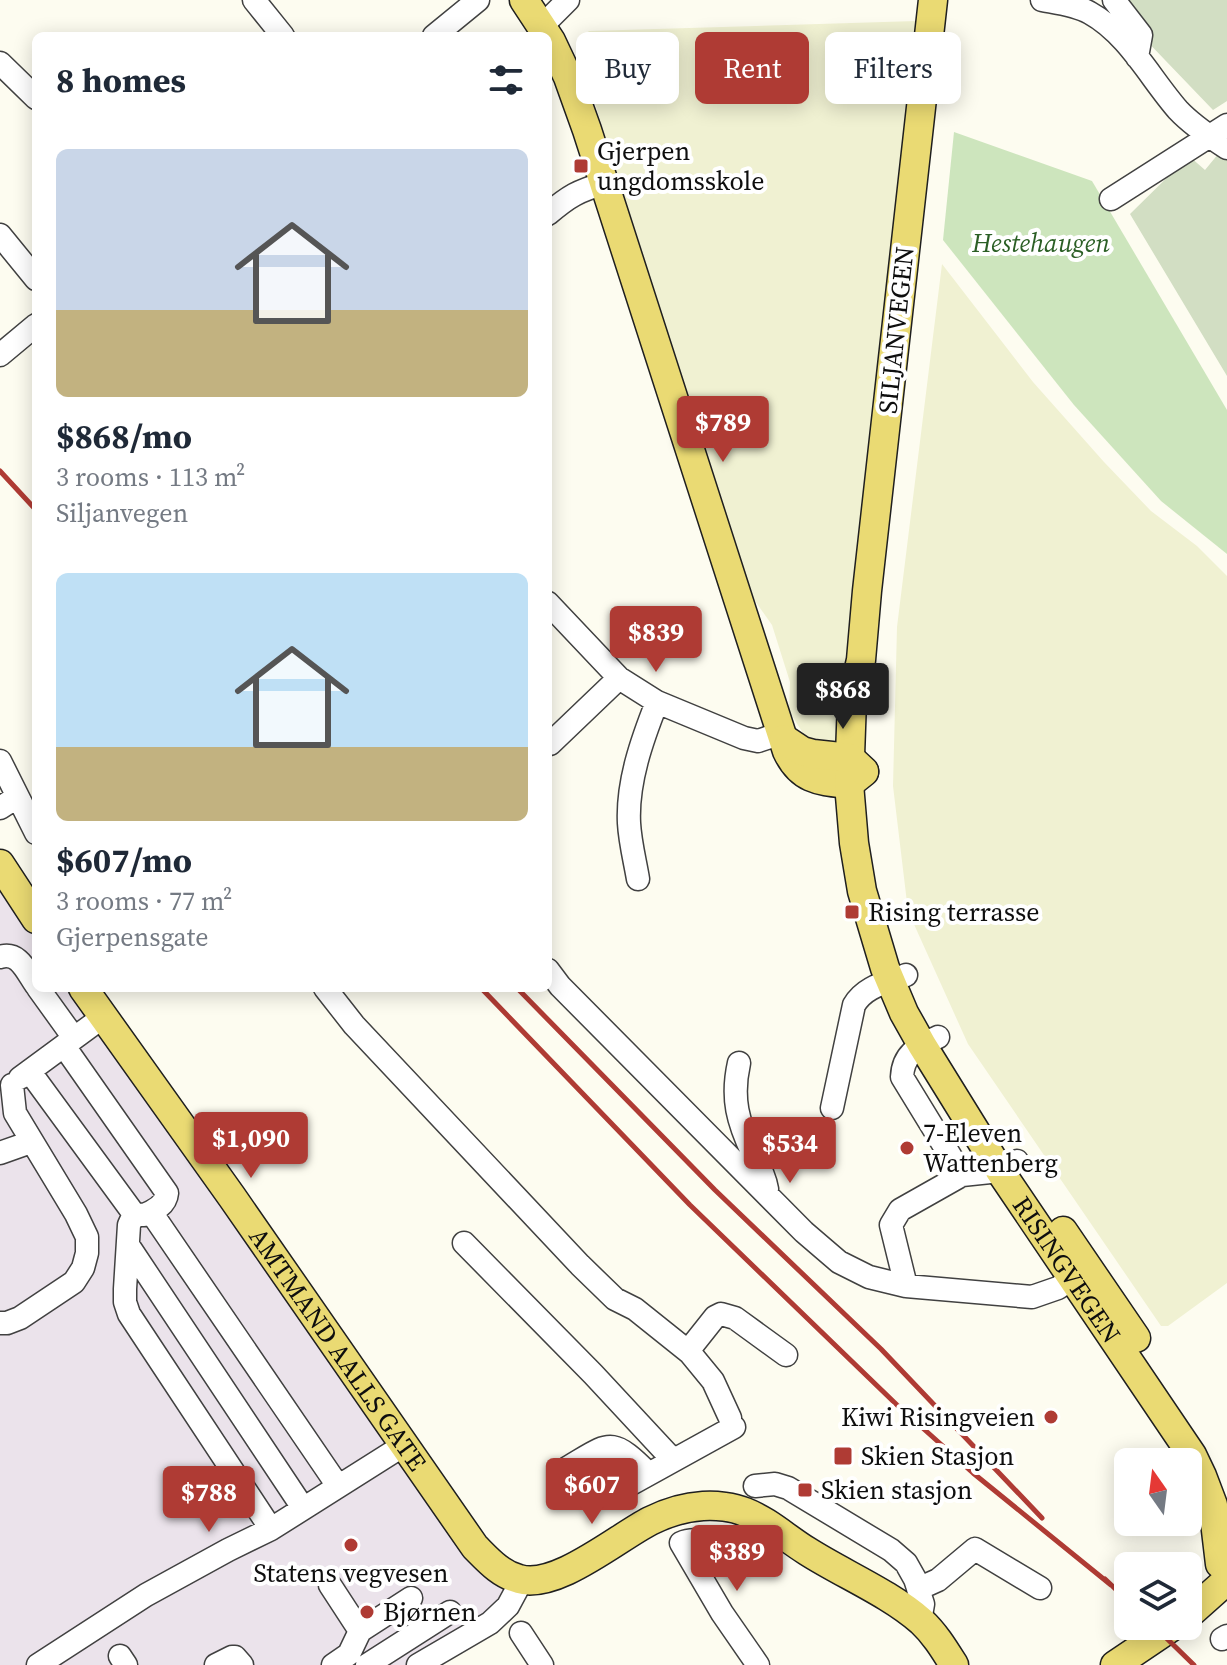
<!DOCTYPE html>
<html lang="en">
<head>
<meta charset="utf-8">
<style>
  :root { --surface:#fff; --page:#f2f2f3; --text:#1f2937; --muted:#747a83; --accent:#af3b34 }
  body { margin:0; font-family:"Source Serif 4",serif; background:var(--page); color:var(--text); height:100vh; display:flex; flex-direction:column; font-size:30px; white-space:nowrap }
  * { box-sizing:border-box; margin:0 }
  p { font-size:26px; color:var(--muted) }
  .icon { flex:none; width:44px; height:44px; fill:none; stroke:currentColor; stroke-width:2; stroke-linecap:round; stroke-linejoin:round }
  .map { position:relative; flex:1; overflow:hidden }
  .sheet { position:absolute; left:32px; top:32px; width:520px; height:960px; display:flex; flex-direction:column; background:var(--surface); border-radius:12px; box-shadow:0 4px 20px #0003 }
  .sheet>* { flex:none }
  .hud { position:absolute; left:576px; top:32px; width:530px; height:72px; display:flex; gap:16px }
  .needle { width:52px; rotate:346deg }
  .tools { position:absolute; left:1114px; top:1448px; display:grid; gap:16px }
  .tools a { display:grid; place-items:center; width:88px; height:88px; border-radius:12px; background:var(--surface); box-shadow:0 4px 20px #0003; font-size:40px }
  .price { position:absolute; translate:-50% -68px; padding:0 18px; border-radius:8px; background:var(--accent); color:#fff; font-size:26px; line-height:52px; filter:drop-shadow(0 2px 4px #0008) }
  .price::after { content:''; position:absolute; left:50%; top:48px; width:24px; height:18px; margin-left:-12px; background:inherit; clip-path:polygon(0 0,100% 0,50% 100%) }
  .price.on { background:#222; color:#fff }
  ul { padding:0; list-style:none }
  li { display:grid; align-content:center; gap:16px; height:424px; padding:0 24px }
  li span { display:grid; place-items:center; height:248px; border-radius:12px; color:#555 }
  li>.icon { margin-inline-start:auto }
  span .icon { width:144px; height:144px; fill:#fffc; stroke-width:1 }
  li b { font-size:34px }
  h2 { display:flex; justify-content:space-between; align-items:center; height:96px; padding:0 24px; font-size:34px }
  .pill { padding:0 28px; border-radius:12px; background:var(--surface); box-shadow:0 4px 20px #0003; font-size:28px; line-height:72px }
  .pill.on { background:var(--accent); color:#fff }
  .map>svg:first-child { display:block }
  .industrial { fill:#ebe3eb }
  .farmland { fill:#f0f1d2 }
  .green { fill:#cde5bd }
  .cemetery { fill:#d2dec3 }
  .lines { fill:none; stroke-linecap:round; stroke-linejoin:round }
  .minor-casing { stroke:#414141; stroke-width:25 }
  .major-casing { stroke:#1f1f1f; stroke-width:31 }
  .minor { stroke:#fff; stroke-width:22 }
  .major { stroke:#eada73; stroke-width:28 }
  .rail { stroke:#af3b34; stroke-width:5 }
  .poi-dot { fill:#af3b34; stroke:#fff; stroke-width:3 }
  .labels { text-anchor:middle; stroke-width:8; stroke-linejoin:round; paint-order:stroke }
  .poi-label { font-size:26px; fill:#0e0e0e; stroke:#fff; text-anchor:start }
  .park-label { font-size:26px; font-style:italic; fill:#2b5f25; stroke:#fff }
  .street-label { font-size:26px; fill:#0e0e0e; stroke:#fff }
</style>
</head>
<body>
<div class="map">
<svg width="1227" height="1665" viewBox="0 0 1227 1665">
  <rect width="100%" height="100%" fill="#fdfcf0"/>
  <!-- industrial -->
  <path class="industrial" d="M0,862L36,916V988H84L516,1593L417,1665H0Z"/>
  <!-- farmland -->
  <path class="farmland" d="M916,21L918,35L843,727L833,743L808,741L789,711L790,682L772,625L748,591L685,394L576,42L589,31Z
    M942,264L1033,382L1104,462L1151,511L1197,546L1227,576V1283L1168,1326H1161L968,1044L908,911L893,786L897,627Z"/>
  <!-- green -->
  <path class="green" d="M954,132L1092,181L1227,410V554L1161,501L1074,405L943,240Z"/>
  <!-- cemetery -->
  <path class="cemetery" d="M1113,0H1227V101L1213,110L1141,35Z
    M1219,153L1227,160V376L1130,214L1189,156L1205,170Z"/>
  <g class="lines">
    <defs>
      <path id="minor" d="M254,0L283,36
        M1042,0C1058,3 1076,5 1090,13C1128,34 1150,78 1178,110C1192,125 1210,137 1227,148
        M1114,0L1141,35L1137,57
        M542,26L568,0
        M434,36L478,0
        M0,63L36,98
        M1111,199L1227,125
        M548,214C569,196 578,191 605,183
        M0,235L36,279
        M0,355L36,325
        M548,603L619,678L657,702L744,738L758,741L782,733
        M550,744L619,678
        M0,761L36,833
        M0,808L17,797
        M638,879C635,861 630,842 629,823C627,782 642,740 657,702
        M0,957C19,951 26,971 36,985
        M548,970L560,986L804,1232L839,1262L869,1277L906,1286L1032,1297L1058,1288L1084,1270
        M38,988L74,1038
        M325,988L354,1025L580,1265L615,1299L635,1309L690,1353L713,1381L730,1418
        M938,1037C918,1047 903,1053 902,1077L962,1175L1000,1171L1017,1161
        M739,1063C731,1099 738,1122 753,1154C759,1165 765,1177 767,1189
        M30,1072L134,1214L144,1215C154,1211 166,1205 167,1193L64,1046
        M20,1078L103,1017
        M832,1108L854,1005C865,986 886,983 906,975
        M0,1153L31,1142
        M151,1212L338,1486
        M134,1214L129,1225L125,1289V1302L129,1314L271,1529
        M464,1243L593,1374L673,1460
        M128,1245L303,1508
        M906,1286L891,1225L900,1210L962,1175
        M0,1323H7L20,1318L74,1282L83,1268L87,1253V1237L76,1214L15,1113L12,1085
        M688,1351L715,1317L721,1314L735,1318L786,1355
        M567,1468C610,1443 610,1435 649,1474
        M629,1485L734,1427
        M755,1486L775,1484L788,1488L891,1550L906,1563L915,1579L923,1604L920,1621
        M330,1585L360,1631L349,1654L333,1665
        M918,1589L938,1580L975,1549L1040,1588
        M360,1631L411,1598
        M521,1633L542,1665
        M1222,1639L1227,1636
        M120,1656L126,1665
        M38,1665L146,1595L228,1550L271,1529L404,1445
        M216,1665L232,1657H235L242,1665
        M367,1665L450,1612
        M418,1665L490,1623L508,1606L522,1580
        M758,1665L722,1613L681,1543C705,1532 738,1559 757,1548C764,1544 769,1535 774,1528"/>
      <g id="major">
        <path d="M524,0L551,41L568,77L587,130L787,751C801,781 821,781 849,784L864,772"/>
        <path id="s1" d="M933,0L867,591L861,660L852,700L849,784L854,843L862,891L885,968L904,1013L922,1045L1000,1171L1192,1455L1202,1476L1213,1505L1220,1564"/>
        <path d="M784,739L802,751L813,754L850,758L864,771"/>
        <path d="M0,864L36,919"/>
        <path id="s2" d="M83,988L232,1197L475,1547C488,1560 500,1574 519,1579C556,1590 617,1538 650,1521C666,1513 685,1507 703,1506C716,1505 733,1507 745,1512C768,1521 786,1538 807,1551C843,1574 889,1593 921,1621C935,1634 944,1649 954,1665"/>
        <path d="M1063,1231L1136,1338"/>
        <path d="M1188,1615L1225,1582"/>
        <path d="M1115,1665L1173,1626"/>
      </g>
    </defs>
    <!-- minor casing -->
    <use href="#minor" class="minor-casing"/>
    <!-- major casing -->
    <use href="#major" class="major-casing"/>
    <!-- minor -->
    <use href="#minor" class="minor"/>
    <!-- major -->
    <use href="#major" class="major"/>
    <!-- rail -->
    <path class="rail" d="M0,471L36,510
      M481,988L690,1205L897,1405L973,1473L1111,1585
      M517,988L715,1190L881,1349L1042,1518
      M1105,1579L1128,1601
      M1154,1626L1194,1665"/>
  </g>
  <!-- markers -->
  <g class="poi-dot">
    <rect x="573" y="158" width="16" height="16" rx="4"/>
    <rect x="844" y="904" width="16" height="16" rx="4"/>
    <circle cx="907" cy="1148" r="8"/>
    <circle cx="1051" cy="1417" r="8"/>
    <rect x="833" y="1446" width="20" height="20" rx="4"/>
    <rect x="797" y="1482" width="16" height="16" rx="4"/>
    <circle cx="351" cy="1545" r="8"/>
    <circle cx="367" cy="1612" r="8"/>
  </g>
  <g class="labels">
    <!-- poi labels -->
    <g class="poi-label">
      <text x="597" y="160">Gjerpen<tspan x="597" dy="30">ungdomsskole</tspan></text>
      <text x="868" y="921">Rising terrasse</text>
      <text x="923" y="1142">7-Eleven<tspan x="923" dy="30">Wattenberg</tspan></text>
      <text x="1035" y="1426" text-anchor="end">Kiwi Risingveien</text>
      <text x="861" y="1465">Skien Stasjon</text>
      <text x="821" y="1499">Skien stasjon</text>
      <text x="351" y="1582" text-anchor="middle">Statens vegvesen</text>
      <text x="383" y="1621">Bjørnen</text>
    </g>
    <!-- park labels -->
    <g class="park-label">
      <text x="1041" y="252">Hestehaugen</text>
    </g>
    <!-- street labels -->
    <g class="street-label">
      <text transform="translate(896 330) rotate(-84)" y="9">SILJANVEGEN</text>
      <text dy="9" stroke="none"><textPath href="#s1" startOffset="1330">RISINGVEGEN</textPath></text>
      <text dy="9" stroke="none"><textPath href="#s2" startOffset="442">AMTMAND AALLS GATE</textPath></text>
    </g>
  </g>
</svg>
<div class="tools">
<a><svg class="needle" viewBox="-14 -14 28 28"><path d="M0-13l5 13h-10z" fill="#e53935"/><path d="M0 13l5-13h-10z" fill="#747a83"/></svg></a>
<a><svg class="icon" aria-label="layers" viewBox="0 0 24 24"><path d="M12 4l9 5-9 5-9-5zM3 14l9 5 9-5"/></svg></a>
</div>
<b class="price" style="left:723px;top:464px">$789</b>
<b class="price" style="left:656px;top:674px">$839</b>
<b class="price on" style="left:843px;top:731px">$868</b>
<b class="price" style="left:251px;top:1180px">$1,090</b>
<b class="price" style="left:790px;top:1185px">$534</b>
<b class="price" style="left:592px;top:1526px">$607</b>
<b class="price" style="left:209px;top:1534px">$788</b>
<b class="price" style="left:737px;top:1593px">$389</b>
<div class="hud">
<a class="pill">Buy</a>
<a class="pill on">Rent</a>
<a class="pill">Filters</a>
</div>
<section class="sheet">
<h2>8 homes<svg class="icon" aria-label="filters" viewBox="0 0 24 24"><path d="M4 7h16M4 17h16"/><circle cx="9" cy="7" r="2"/><circle cx="15" cy="17" r="2"/></svg></h2>
<ul>
<li><span style="background:linear-gradient(#c9d6e8 65%,#c2b280 0)"><svg class="icon" aria-label="home" viewBox="0 0 24 24"><path d="M3 11l9-7 9 7M6 9v11h12V9"/></svg></span><div><b>$868/mo</b><p>3 rooms · 113 m²</p><p>Siljanvegen</p></div></li>
<li><span style="background:linear-gradient(#bfe0f5 70%,#c2b280 0)"><svg class="icon" aria-label="home" viewBox="0 0 24 24"><path d="M3 11l9-7 9 7M6 9v11h12V9"/></svg></span><div><b>$607/mo</b><p>3 rooms · 77 m²</p><p>Gjerpensgate</p></div></li>
</ul>
</section>
</div>
</body>
</html>
